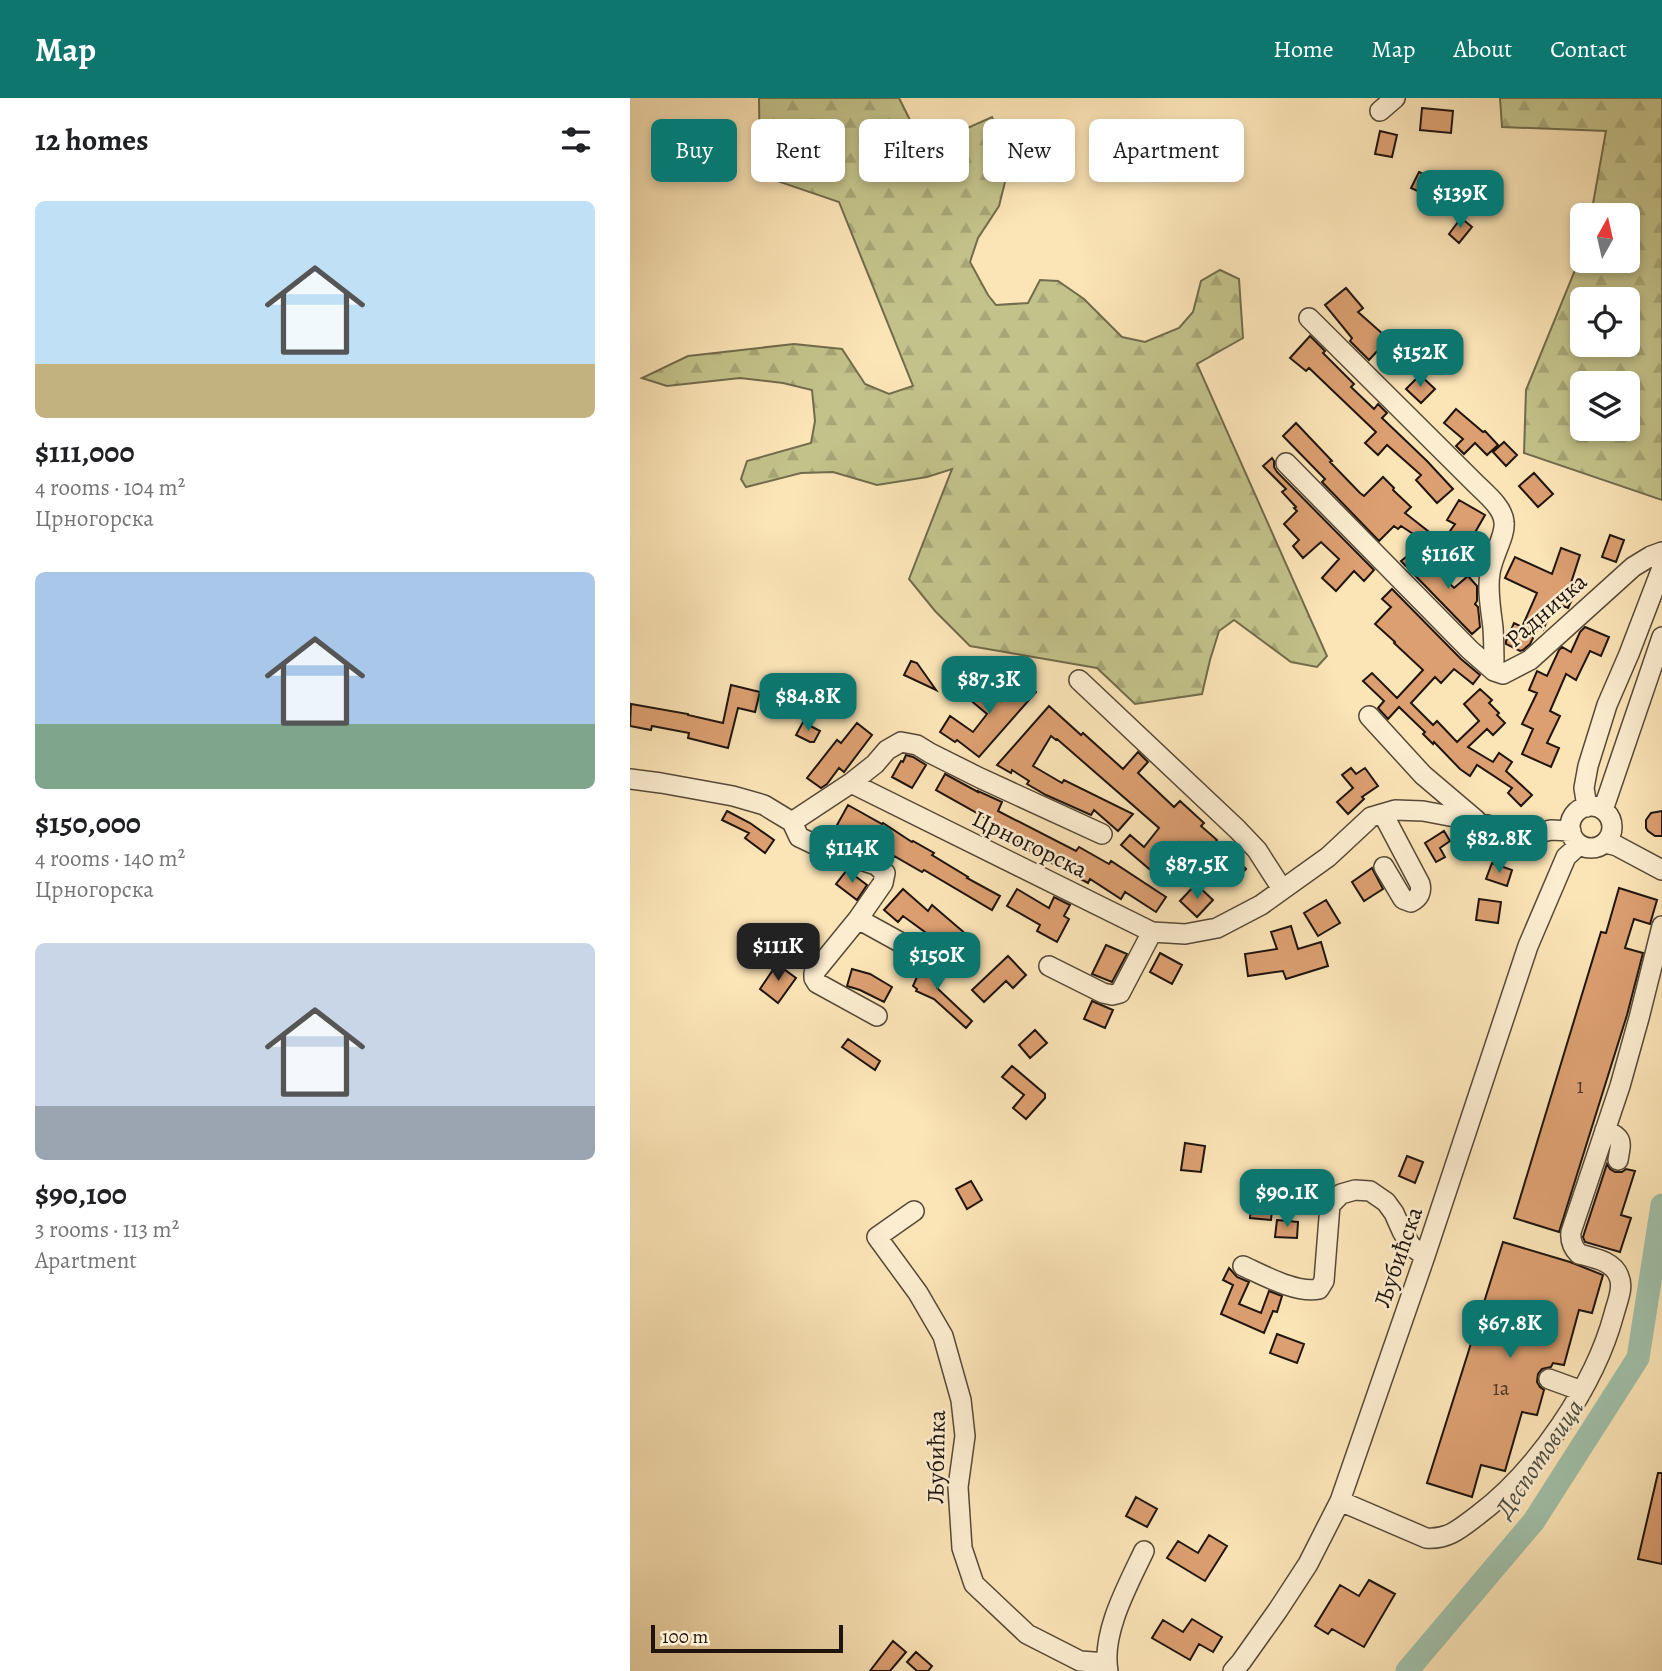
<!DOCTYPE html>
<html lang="en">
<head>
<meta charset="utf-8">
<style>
  :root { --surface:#fff; --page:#f6f6f6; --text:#202124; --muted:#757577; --accent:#0f766e }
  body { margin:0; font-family:Alegreya,serif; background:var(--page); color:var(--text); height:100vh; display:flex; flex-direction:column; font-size:26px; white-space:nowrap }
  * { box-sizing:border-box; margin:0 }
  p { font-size:23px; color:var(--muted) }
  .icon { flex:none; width:38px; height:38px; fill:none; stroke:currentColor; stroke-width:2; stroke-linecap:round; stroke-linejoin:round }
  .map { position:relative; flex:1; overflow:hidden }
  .side { display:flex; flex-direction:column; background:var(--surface); width:630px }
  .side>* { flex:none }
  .banner { position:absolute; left:21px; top:21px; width:665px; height:63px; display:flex; gap:14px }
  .needle { width:46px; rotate:8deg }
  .controls { position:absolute; left:940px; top:105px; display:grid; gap:14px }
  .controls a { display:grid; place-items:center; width:70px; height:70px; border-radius:10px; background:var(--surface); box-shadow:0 4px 10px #0003; font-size:35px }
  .scale { position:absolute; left:21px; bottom:18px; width:192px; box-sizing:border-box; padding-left:7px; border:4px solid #1f150e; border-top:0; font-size:19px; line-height:24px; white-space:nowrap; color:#1f150e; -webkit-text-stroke:5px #fcedd0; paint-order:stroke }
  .price { position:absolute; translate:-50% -60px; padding:0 16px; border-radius:14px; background:var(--accent); color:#fff; font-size:23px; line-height:46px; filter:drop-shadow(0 2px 4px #0008) }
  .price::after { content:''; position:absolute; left:50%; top:42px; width:21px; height:16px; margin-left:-10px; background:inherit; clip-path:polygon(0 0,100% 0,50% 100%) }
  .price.on { background:#222; color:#fff }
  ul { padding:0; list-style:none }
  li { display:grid; align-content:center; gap:14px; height:371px; padding:0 35px }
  li span { display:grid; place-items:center; height:217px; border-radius:10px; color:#555 }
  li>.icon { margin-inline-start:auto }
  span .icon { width:126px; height:126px; fill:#fffc; stroke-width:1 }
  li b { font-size:30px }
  h2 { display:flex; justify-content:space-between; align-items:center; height:84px; padding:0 35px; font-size:30px }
  .pill { padding:0 24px; border-radius:10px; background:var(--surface); box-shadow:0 4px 10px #0003; font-size:24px; line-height:63px }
  .pill.on { background:var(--accent); color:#fff }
  header { display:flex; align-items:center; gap:42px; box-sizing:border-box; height:98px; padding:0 35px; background:var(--accent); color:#fff }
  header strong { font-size:33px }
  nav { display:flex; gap:38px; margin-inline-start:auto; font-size:24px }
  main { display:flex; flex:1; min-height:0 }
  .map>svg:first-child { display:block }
  .forest { fill:url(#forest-firs); stroke:#716c4c; stroke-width:2; fill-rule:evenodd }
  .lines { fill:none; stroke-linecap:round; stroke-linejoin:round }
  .river { stroke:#a0bfa8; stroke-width:23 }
  .building { fill:#dc9f71; stroke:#1f150e; stroke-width:2 }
  .minor-casing { stroke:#564938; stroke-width:22 }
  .minor { stroke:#fcedd0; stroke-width:19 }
  .labels { text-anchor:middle; stroke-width:5; stroke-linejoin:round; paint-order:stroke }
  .number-label { font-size:21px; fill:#4e3827 }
  .street-label { font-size:24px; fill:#1f150e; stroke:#fcedd0 }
  .water-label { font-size:26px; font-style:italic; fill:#4c5044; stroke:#fcedd0 }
</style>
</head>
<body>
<header>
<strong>Map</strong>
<nav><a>Home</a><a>Map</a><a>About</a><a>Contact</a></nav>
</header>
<main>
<section class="side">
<h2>12 homes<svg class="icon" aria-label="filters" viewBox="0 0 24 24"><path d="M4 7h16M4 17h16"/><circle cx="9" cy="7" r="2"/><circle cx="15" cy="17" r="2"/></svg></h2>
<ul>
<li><span style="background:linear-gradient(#bfe0f5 75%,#c2b280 0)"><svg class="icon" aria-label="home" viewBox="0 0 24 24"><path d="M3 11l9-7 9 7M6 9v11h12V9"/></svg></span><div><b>$111,000</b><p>4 rooms · 104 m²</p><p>Црногорска</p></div></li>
<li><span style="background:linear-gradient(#a9c7e8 70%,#7fa58c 0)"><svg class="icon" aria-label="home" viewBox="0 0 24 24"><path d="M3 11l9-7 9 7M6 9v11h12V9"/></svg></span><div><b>$150,000</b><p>4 rooms · 140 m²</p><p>Црногорска</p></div></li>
<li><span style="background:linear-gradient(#c9d6e8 75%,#9aa5b1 0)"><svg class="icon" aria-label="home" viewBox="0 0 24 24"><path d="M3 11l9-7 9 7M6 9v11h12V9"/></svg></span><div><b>$90,100</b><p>3 rooms · 113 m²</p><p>Apartment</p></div></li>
</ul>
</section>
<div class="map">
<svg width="1032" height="1573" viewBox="0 0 1032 1573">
  <defs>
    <pattern id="forest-firs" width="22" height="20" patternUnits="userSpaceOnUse" patternTransform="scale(1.75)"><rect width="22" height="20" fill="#c3c28a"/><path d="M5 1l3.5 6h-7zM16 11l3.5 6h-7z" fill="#a7a676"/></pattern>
  </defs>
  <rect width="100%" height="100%" fill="#fbe4b6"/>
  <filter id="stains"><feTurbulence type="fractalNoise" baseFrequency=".00286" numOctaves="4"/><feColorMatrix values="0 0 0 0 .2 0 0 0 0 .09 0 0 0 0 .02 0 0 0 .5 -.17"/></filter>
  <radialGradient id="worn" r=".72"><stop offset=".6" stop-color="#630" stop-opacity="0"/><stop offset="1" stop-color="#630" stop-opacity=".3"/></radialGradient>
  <!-- forest -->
  <path class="forest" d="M129,0H269L281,24L321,46L335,31L362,19L373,41L378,72L369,108L348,140L340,164L358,197L366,207L398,205L410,182L428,183L454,201L492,239L515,244L549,230L563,214L571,183L590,172L609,181L613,240L567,266L697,558L687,569L661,564L604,522L589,533L580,562L572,596L505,606L467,570L340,548L305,513L279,481L322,371L297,379L247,387L203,374L171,375L116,389L111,381L117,363L181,345L185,323L182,292L153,285L110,280L37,288L12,280L58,258L164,246L212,251L235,286L259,296L283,288L209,104L130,77Z
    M870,0H1032V402L894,355L896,292L952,155V163H998V117H961L976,33L872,29ZM952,201H998V247H952ZM952,285H998V331H952Z"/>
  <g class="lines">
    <!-- river -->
    <path class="river" d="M777,1573L904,1423L1008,1260L1032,1107"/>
  </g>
  <!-- building -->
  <path class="building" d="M792,10L823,13L821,35L790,32Z
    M750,33L767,37L762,59L745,56Z
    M789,74L813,85L805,101L781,90Z
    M831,120L842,129L829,145L819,136Z
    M716,190L733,210L728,214L772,253L777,248L790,260L777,274L751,249L739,262L720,243L722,240L695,207Z
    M680,238L695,253L693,255L724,286L721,289L744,311L748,306L757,315L752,320L797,363L823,391L807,405L786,382L791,377L757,347L748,357L735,345L746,334L679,270L676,273L660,260Z
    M790,277L805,291L791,305L776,291Z
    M826,311L853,334L855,333L868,347L857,357L845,345L834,356L826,348L833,341L814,325Z
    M666,325L702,363L700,364L730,395L734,398L753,379L764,390L763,392L781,409L775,415L812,444L825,426L817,422L829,402L855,417L835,452L851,462L849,468L844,476L771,428L768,431L764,428L749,443L692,384L695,381L653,338Z
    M874,344L887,357L876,368L863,354Z
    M642,360L644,363V369L647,374L744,472L734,483L724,473L706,493L692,480L709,461L691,444L673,460L663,448L669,442L654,426L667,413L664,410L666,409L652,394L656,391L633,368Z
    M904,375L923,396L908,409L889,388Z
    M980,437L994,442L986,464L972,459Z
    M931,450L950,457L940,488L947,491L938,510L925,505L913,532L908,530L900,546L893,552L890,553L876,546V543L884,525L892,529L907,495L875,480L885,459L922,476Z
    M786,451L824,490L838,478L847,488V503L845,506L848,509L850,529L842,536L771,463Z
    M762,491L831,561L850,577L843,586L824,571L811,585L805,579L781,605L803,627L807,623L827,644L849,623L834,606L850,591L862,602L859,605L869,615L867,617L875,625L863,637L857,631L838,649L863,664L869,655L882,664L876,673L902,697L891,708L878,695L882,690L847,667L840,678L830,671L804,644L803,646L793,636L795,634L769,609L758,621L748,610L754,603L733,583L742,575L767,600L793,572L764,545L765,544L745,526L761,509L752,501Z
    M955,529L979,539L971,558L960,553L946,582L936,576L920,613L930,618L917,645L929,650L921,669L892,656L903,631L892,626L907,595L899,592L907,573L917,578L929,552L932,549L941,554L950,534Z
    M281,563L287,565L306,592L274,577Z
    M390,580L406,594L349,659L327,642L325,644L310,634L320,618L343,634L357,616L333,596L345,582L370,603Z
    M101,587L130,594L125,614L108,610L98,650L58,640L59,635L22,628L21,632L0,628L1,606L58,616V617L93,625Z
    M419,608L451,637L453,635L493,671L508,654L518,664L508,675L544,709L550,703L574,725L571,728L587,742L570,761L554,746L553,748L549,744L524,775L491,747L500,737L514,749L529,730L427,641L426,642L421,638L403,668L432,685L434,682L503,716L488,733L464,712L461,717L416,697L397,686L399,683L382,672L381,675L367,667Z
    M173,624L190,633L184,644H180L166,637Z
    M227,625L242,637L214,674L209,670L197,686L191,690L177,680L207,642L211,645Z
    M276,657L283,659L296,667L282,690L262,679L271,663L273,664Z
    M721,670L726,676L735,670L748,688L732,699L734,701L718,716L707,704L723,690L712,677Z
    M315,676L348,694V693L372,704L368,713L446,753L449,749L479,766L481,763L536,799L526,814L495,794L491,801L460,781L458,785L396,751L397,748L365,733L368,727L306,692Z
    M218,707L252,726L253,725L282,744L283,743L304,755L302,757L338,779L337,780L370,798L362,812L294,772L292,774L264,758L261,761L238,745L235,751L216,745L222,735L207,727Z
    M97,713L120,725L144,742L135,755L115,740L119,735L92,722Z
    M1032,713V738H1025L1018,733L1016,730V722L1021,715Z
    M814,733L820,743L810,750L815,759L806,764L795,745Z
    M602,757L616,771L605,782L591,768Z
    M862,765L882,772L877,788L856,781Z
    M742,770L753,791L734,803L722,784Z
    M217,772L237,787L227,802L206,786Z
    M566,786L583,802L567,819L550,803Z
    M989,790L1027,802L1020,826L1004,821L995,850L1013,855L997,917L929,1134L884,1120L971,834L976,835Z
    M273,791L298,813L302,807L344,843L332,857L309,838L306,842L273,818L268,824L254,812Z
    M387,791L419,810L424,799L440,807L434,818L439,821L427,844L407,833L410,827L377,808Z
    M849,801L871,804L868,825L846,822Z
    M696,802L710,825L688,838L674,815Z
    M661,828L668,851L691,844L698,868L656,881L653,873L618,878L615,856L647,851L641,834Z
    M476,847L497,856L482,884L462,876Z
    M530,855L552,867L542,886L520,874Z
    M378,858L396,877L383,890L376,883L354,904L342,892Z
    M147,866L166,880L148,905L130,891Z
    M288,868L296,870L302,868L314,873L307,890L342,923L336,930L304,901L286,893L287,891L283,888L287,879L284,878Z
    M222,871L240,876L262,889L254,904L230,892L217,888Z
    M462,903L483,912L475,930L454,921Z
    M405,932L417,945L400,960L389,947Z
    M218,941L250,963L245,972L212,949Z
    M382,968L415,996V1000L396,1021L383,1010L394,997L372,979Z
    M555,1045L575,1048L571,1074L551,1072Z
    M777,1058L793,1064L785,1085L769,1078Z
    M977,1066L980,1071L985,1074H992L996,1071L1005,1073L991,1117L1001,1120L990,1154L955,1144L953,1139Z
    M341,1083L352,1102L337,1111L326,1091Z
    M623,1092L644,1094L641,1122L620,1120Z
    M647,1122L668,1124L667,1140L645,1139Z
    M873,1144L940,1164L973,1177L962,1215L949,1212L934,1267L923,1265L921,1269L912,1271L908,1276L907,1284L910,1289L914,1292L907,1317L892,1314L875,1373L851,1367L842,1399L797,1385Z
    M599,1170L607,1179L619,1184L609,1206L631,1215L639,1193L652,1198L647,1214L643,1213L634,1235L591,1216L603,1187L593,1182Z
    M647,1236L674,1246L667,1265L640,1255Z
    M1028,1375H1032V1466L1008,1461Z
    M506,1399L527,1411L517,1429L496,1418Z
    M579,1437L597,1448L575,1483L537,1460L548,1443L568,1455Z
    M739,1482L765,1496L734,1549L702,1531L698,1536L685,1528L710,1487L729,1498Z
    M562,1521L592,1539L583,1554L569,1546L560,1562L522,1540L533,1522L553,1534Z
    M263,1543L276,1554L260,1573H240Z
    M286,1554L302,1568L298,1573H287L277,1564Z"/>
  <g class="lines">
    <defs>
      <path id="minor" d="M750,13L765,0
        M679,220L845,385C855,395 873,409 874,424C876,437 862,459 860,475C857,493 861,512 863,530C864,544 864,559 864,573
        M656,365L840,552L864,573L873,576L900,562L1003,469L1021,458L1032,454
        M449,582L607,731L627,752L652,791
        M739,618L793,677L846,722
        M0,681L31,685L103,698L134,707L162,724L169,739L190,749L246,767L255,775L253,785L228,821L295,858
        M221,685L522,834L555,836L587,830L631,807L698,759L741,719L765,712L793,713L830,720L887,735L904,736L921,732L941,733
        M940 729a21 21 0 1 1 42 0a21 21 0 1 1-42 0Z
        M957,709L954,690L958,668L977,607L999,556L1032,470
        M973,712L1032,539
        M753,716L790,786C792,794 789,800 781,804L773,801L754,769
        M162,724L221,685L245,666L257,652L271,644L287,647L300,655L350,680L472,736
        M976,745L987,748L1032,772
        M228,821L184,875V880L187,885L247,918
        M419,868L473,895L482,897L490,895L522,834
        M975,1032C994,1040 991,1044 988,1062
        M284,1113L247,1139L288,1195L313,1238L331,1302L335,1338L328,1389L332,1450L344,1486L397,1536L450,1563L477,1565
        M613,1168C633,1177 667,1196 689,1191L694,1183L700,1107L711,1096L725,1092L740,1093L756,1104L764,1115L772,1133L781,1148L795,1158
        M919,1281L952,1293
        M710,1403L796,1440C818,1442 831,1430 848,1417C907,1373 965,1287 984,1216C987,1204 994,1190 989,1179C984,1163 964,1160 949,1156C943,1150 940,1143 941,1134L990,988L1009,920L1032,828
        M478,1573C471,1535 498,1487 514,1453
        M603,1573L611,1564L648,1512L678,1466L710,1403L795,1158L898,848L936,759L949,747"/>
    </defs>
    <!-- minor casing -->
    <use href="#minor" class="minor-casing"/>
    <!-- minor -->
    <use href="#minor" class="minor"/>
  </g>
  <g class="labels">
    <!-- number labels -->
    <g class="number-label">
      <text x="950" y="995">1</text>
      <text x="871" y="1297">1a</text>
    </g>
    <!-- street labels -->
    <g class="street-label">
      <text transform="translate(916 512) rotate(-41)" y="8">Радничка</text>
      <text transform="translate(400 746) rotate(26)" y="8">Црногорска</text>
      <text transform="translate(768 1159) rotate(-71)" y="8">Љубићска</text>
      <text transform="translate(306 1359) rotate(-89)" y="8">Љубићка</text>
    </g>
    <!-- water labels -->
    <g class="water-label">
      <text transform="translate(909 1360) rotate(-56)" y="9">Деспотовица</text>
    </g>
  </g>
  <rect width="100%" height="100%" filter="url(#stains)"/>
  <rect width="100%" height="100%" fill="url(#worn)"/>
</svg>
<div class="controls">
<a><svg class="needle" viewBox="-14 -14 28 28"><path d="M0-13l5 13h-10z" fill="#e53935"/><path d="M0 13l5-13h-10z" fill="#757577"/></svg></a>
<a><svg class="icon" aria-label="locate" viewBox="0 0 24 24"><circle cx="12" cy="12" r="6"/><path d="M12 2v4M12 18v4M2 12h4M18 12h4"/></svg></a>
<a><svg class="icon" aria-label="layers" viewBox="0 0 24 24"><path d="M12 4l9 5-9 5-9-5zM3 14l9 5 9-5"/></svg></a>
</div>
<div class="scale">100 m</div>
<b class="price" style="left:830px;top:132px">$139K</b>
<b class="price" style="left:790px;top:291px">$152K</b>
<b class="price" style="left:818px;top:493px">$116K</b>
<b class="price" style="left:359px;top:618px">$87.3K</b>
<b class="price" style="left:178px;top:635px">$84.8K</b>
<b class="price" style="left:869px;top:777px">$82.8K</b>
<b class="price" style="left:222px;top:787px">$114K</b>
<b class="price" style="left:567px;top:803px">$87.5K</b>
<b class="price on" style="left:148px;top:885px">$111K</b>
<b class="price" style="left:307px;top:894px">$150K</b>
<b class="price" style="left:657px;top:1131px">$90.1K</b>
<b class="price" style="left:880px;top:1262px">$67.8K</b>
<div class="banner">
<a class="pill on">Buy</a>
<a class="pill">Rent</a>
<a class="pill">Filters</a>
<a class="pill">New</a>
<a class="pill">Apartment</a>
</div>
</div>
</main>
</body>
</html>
